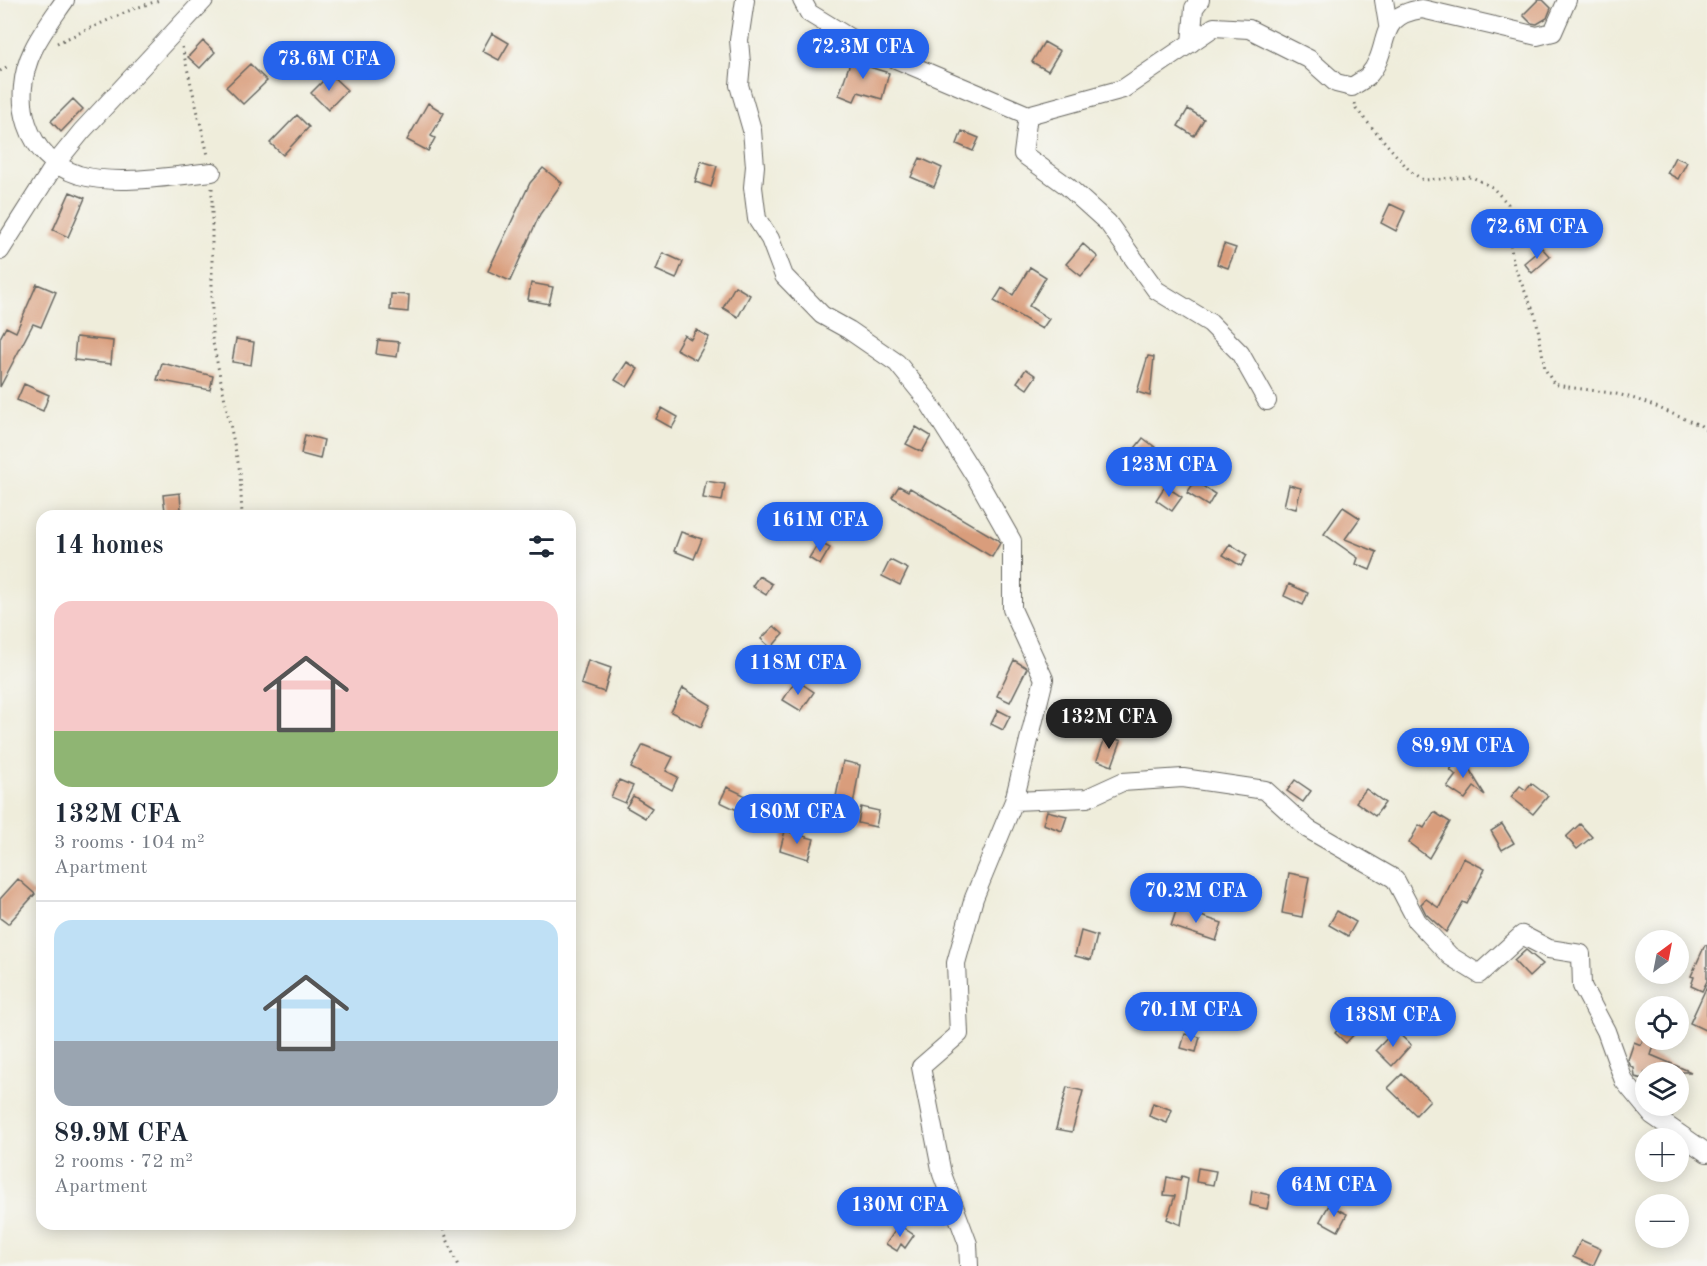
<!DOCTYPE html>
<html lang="en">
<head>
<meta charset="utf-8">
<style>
  :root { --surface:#fff; --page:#f6f6f7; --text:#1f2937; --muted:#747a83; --line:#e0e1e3; --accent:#2563eb }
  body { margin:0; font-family:"Old Standard TT",serif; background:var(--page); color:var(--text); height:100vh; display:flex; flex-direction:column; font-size:22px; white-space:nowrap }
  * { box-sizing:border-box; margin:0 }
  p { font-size:20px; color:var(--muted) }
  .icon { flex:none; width:33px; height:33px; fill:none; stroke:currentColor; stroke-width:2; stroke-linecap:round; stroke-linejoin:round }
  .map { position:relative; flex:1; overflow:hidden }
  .drawer { position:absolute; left:36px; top:510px; width:540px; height:720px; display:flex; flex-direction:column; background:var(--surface); border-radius:18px; box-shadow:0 3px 15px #0003 }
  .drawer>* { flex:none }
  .needle { width:39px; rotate:32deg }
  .buttons { position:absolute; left:1635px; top:930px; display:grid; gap:12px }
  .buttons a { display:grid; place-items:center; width:54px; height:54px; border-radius:50%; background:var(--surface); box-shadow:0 3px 15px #0003; font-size:30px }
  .price { position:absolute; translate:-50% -51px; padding:0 14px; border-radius:21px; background:var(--accent); color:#fff; font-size:20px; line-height:39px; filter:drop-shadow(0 2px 3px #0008) }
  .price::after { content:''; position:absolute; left:50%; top:36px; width:18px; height:14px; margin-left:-9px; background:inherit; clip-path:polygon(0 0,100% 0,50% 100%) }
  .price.on { background:#222; color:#fff }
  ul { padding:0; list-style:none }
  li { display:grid; align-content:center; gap:12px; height:318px; padding:0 18px }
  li+li { border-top:2px solid var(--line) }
  li span { display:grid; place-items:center; height:186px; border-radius:18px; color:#555 }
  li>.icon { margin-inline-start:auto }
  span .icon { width:108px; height:108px; fill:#fffc; stroke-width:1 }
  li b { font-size:26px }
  h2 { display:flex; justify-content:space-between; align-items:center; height:72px; padding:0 18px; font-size:26px }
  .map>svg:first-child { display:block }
  .building { fill:#d99d7b }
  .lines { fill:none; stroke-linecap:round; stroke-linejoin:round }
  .minor-casing { stroke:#66655f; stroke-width:20 }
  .path { stroke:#66655f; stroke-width:3; stroke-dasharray:1.5 4.5; stroke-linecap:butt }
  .minor { stroke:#fff; stroke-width:18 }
</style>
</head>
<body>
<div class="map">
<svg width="1707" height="1266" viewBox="0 0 1707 1266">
  <rect width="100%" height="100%" fill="#f6f6f2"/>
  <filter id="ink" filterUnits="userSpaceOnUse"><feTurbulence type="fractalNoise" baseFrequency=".0167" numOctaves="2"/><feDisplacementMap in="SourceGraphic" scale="12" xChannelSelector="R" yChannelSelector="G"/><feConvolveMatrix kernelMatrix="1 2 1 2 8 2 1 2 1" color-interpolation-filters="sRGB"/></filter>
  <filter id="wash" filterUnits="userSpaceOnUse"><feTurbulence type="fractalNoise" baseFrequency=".008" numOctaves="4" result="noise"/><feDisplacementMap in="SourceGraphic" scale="24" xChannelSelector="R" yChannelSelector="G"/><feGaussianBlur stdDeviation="1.35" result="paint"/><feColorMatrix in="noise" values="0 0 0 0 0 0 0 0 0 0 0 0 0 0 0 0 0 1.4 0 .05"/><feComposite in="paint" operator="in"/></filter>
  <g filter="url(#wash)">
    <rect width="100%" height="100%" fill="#efeddb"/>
    <g id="blocks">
      <!-- building -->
      <path class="building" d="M1538,0H1543L1551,8L1547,18L1537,24L1531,23L1523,15Z
        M492,33L509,43L499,60L482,51Z
        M203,41L215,52L200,68L188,57Z
        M1044,42L1060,51L1048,71L1032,62Z
        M853,54L869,60L866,66L889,73L882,99L858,92L854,101L839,95Z
        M250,64L267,81L243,104L226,87Z
        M330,74L347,90L328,110L311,93Z
        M73,99L83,109L61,132L51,121Z
        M428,103L444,113L431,136L435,138L428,151L407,140Z
        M1188,109L1204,119L1194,136L1178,126Z
        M297,115L309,127L283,155L270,143Z
        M962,131L979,138L973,151L957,144Z
        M1675,157L1687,162L1678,179L1667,173Z
        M920,158L942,168L934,187L911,177Z
        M701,161L717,166L711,187L695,182Z
        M543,168L562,183L540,214L510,281L488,271L530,183Z
        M70,192L85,198L68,237L53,230Z
        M1390,204L1405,211L1396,231L1381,223Z
        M1083,244L1098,257L1081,276L1066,264Z
        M1224,244L1236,248L1228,268L1217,264Z
        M1542,248L1550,257L1532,273L1524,263Z
        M663,253L683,262L676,279L656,270Z
        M1030,267L1046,277L1029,306L1049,319L1042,329L994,301L1002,288L1013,295Z
        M531,283L553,287L549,304L528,300Z
        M37,284L56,292L41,327L33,324L0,387V338L6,327L16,332Z
        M735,286L750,295L738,317L723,308Z
        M391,294L409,295L408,312L390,310Z
        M696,330L709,337L696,360L676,349L684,335L691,339Z
        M76,337L113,341L111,364L74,360Z
        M236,339L254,342L251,365L232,362Z
        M378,340L399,342L397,357L376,354Z
        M1148,356L1154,357L1150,396L1137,392Z
        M627,362L638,369L627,387L615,380Z
        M162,363L213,376L210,390L157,380Z
        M1026,369L1036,376L1027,389L1017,382Z
        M24,384L49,395L43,411L17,400Z
        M662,408L678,417L672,428L656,419Z
        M916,427L931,436L922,452L906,444Z
        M305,435L324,440L320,459L301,454Z
        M1143,438L1155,447L1124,483L1114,475Z
        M706,481L725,484L722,501L703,498Z
        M1195,481L1215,494L1208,506L1187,493Z
        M1289,485L1301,488L1296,509L1284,506Z
        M899,486L908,491L910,488L998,540L1000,543L992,557L892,497Z
        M1165,486L1182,497L1172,511L1156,500Z
        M180,493L181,509L165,511L163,495Z
        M1343,507L1360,518L1345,539L1377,552L1370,570L1356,564L1358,558L1324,534Z
        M681,532L702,539L694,559L674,551Z
        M819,542L830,548L820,565L809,558Z
        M1230,544L1247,555L1241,566L1223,555Z
        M890,560L908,569L900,585L882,576Z
        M759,576L772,584L766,595L752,586Z
        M1289,584L1308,593L1303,605L1284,596Z
        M774,626L783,634L771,648L761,639Z
        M588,660L611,668L604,692L581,684Z
        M1014,660L1027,668L1010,702L997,696Z
        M796,680L814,692L801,711L783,700Z
        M683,688L711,705L701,727L671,712Z
        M998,710L1010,716L1003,730L991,724Z
        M1106,735L1121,741L1112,766L1097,760Z
        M643,745L673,757L666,771L678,777L672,790L631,768Z
        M1461,755L1477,782L1485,795L1474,787L1465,799L1447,787L1456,775L1450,770Z
        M843,761L860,765L852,811L834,807Z
        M619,780L633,786L625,803L611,797Z
        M1295,780L1311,791L1303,802L1287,791Z
        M1531,783L1548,796L1533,814L1511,797L1520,786L1526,790Z
        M727,787L744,795L737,810L720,802Z
        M1366,789L1385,803L1375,816L1356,802Z
        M633,796L652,808L645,818L626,807Z
        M861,807L879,811L876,827L858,823Z
        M1047,811L1067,816L1062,831L1043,824Z
        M1434,812L1450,822L1429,858L1409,843L1419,825L1424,828Z
        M1502,824L1514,843L1502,850L1491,831Z
        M1580,824L1592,837L1577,849L1566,837Z
        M785,831L814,839L808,859L780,850Z
        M1463,858L1485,869L1467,904L1463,902L1446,932L1426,914L1421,904L1426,899L1439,908Z
        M1289,873L1309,877L1302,917L1282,913Z
        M18,879L35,894L8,924L0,918V899Z
        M1177,908L1222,923L1216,941L1171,926Z
        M1337,911L1356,922L1348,936L1329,925Z
        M1081,931L1097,936L1091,960L1075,956Z
        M1705,945H1707V981L1702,991L1691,986L1694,977L1691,976Z
        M1526,950L1543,964L1529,977L1514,961Z
        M1707,986V1031L1690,1023Z
        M1355,1010L1367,1020L1346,1043L1335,1033L1340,1027L1337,1025L1347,1013L1350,1016Z
        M1395,1030L1411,1045L1392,1066L1376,1050Z
        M1185,1034L1200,1037L1196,1052L1181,1048Z
        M1643,1039L1655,1043L1651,1055L1691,1072H1645L1643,1079L1635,1077L1634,1068L1631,1067L1628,1060L1634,1042L1641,1045Z
        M1402,1074L1430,1100L1416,1115L1388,1088Z
        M1067,1087L1083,1091L1072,1132L1056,1129Z
        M1153,1103L1172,1110L1167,1123L1149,1116Z
        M1198,1168L1216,1171L1213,1185L1196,1182Z
        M1182,1176L1188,1178L1181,1225L1167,1219L1175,1196L1164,1195L1167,1177L1180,1180Z
        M1252,1191L1270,1195L1267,1209L1250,1205Z
        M1329,1205L1347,1214L1338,1231L1320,1221Z
        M899,1225L914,1235L905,1248L901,1244L897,1251L886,1244Z
        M1581,1240L1601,1249L1593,1266L1573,1257Z"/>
    </g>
  </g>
  <g filter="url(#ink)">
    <use href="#blocks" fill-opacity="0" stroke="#66655f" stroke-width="1.5"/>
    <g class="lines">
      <defs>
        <path id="minor" d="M65,0C54,16 41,33 33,50C10,98 25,158 79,175C117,186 172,176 212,172
          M745,0L739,40L741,63L739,85L752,130L755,166L753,187L757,219L770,239L784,276L822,315L849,330L897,363L927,400L978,481L1012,541V609L1044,679L1014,801
          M802,0L809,13L858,43L1028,115L1123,89L1214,27L1249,29L1309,59L1336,83L1352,87C1357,83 1364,80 1368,76C1393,48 1373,16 1422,9L1537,36L1553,32L1567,0
          M1384,0L1388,25
          M1191,43L1194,8L1200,0
          M1028,115L1023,154L1067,186L1108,223L1156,290L1210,323L1240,353L1267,401
          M0,251L56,163L82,131L204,0
          M969,1266L968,1244L942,1174L921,1067L959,1034L956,963L974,898L1014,801L1087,798L1122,782L1183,778L1265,790L1308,829L1395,879L1417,921L1450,956L1479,974L1522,935L1549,949L1581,954L1582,986L1606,1031L1624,1081L1652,1115L1707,1153"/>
      </defs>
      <!-- minor casing -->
      <use href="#minor" class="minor-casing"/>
      <!-- path -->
      <path class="path" d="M57,43L133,9L160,0
        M182,47L208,155
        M0,71L10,65
        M1355,103L1356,109L1410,171L1423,180L1472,177L1492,187L1508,204V231L1514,266L1536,317L1545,369L1554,384C1578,390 1601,390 1625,396C1651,403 1675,416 1700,425L1707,431
        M212,188V338L240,472L242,516
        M441,1224L458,1266"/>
      <!-- minor -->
      <use href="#minor" class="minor"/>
    </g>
  </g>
</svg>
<div class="buttons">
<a><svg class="needle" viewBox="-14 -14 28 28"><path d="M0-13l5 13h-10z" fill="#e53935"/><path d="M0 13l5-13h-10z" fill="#747a83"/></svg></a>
<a><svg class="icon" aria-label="locate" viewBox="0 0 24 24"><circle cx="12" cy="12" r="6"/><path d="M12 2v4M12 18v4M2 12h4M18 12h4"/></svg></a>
<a><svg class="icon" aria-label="layers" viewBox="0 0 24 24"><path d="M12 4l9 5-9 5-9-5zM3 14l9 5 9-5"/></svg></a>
<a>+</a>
<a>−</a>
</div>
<b class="price" style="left:863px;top:80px">72.3M CFA</b>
<b class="price" style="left:329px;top:92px">73.6M CFA</b>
<b class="price" style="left:1537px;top:260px">72.6M CFA</b>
<b class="price" style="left:1169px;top:498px">123M CFA</b>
<b class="price" style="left:820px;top:553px">161M CFA</b>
<b class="price" style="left:798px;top:696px">118M CFA</b>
<b class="price on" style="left:1109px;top:750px">132M CFA</b>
<b class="price" style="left:1463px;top:779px">89.9M CFA</b>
<b class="price" style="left:797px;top:845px">180M CFA</b>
<b class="price" style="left:1196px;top:924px">70.2M CFA</b>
<b class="price" style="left:1191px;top:1043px">70.1M CFA</b>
<b class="price" style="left:1393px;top:1048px">138M CFA</b>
<b class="price" style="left:1334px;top:1218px">64M CFA</b>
<b class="price" style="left:900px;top:1238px">130M CFA</b>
<section class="drawer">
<h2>14 homes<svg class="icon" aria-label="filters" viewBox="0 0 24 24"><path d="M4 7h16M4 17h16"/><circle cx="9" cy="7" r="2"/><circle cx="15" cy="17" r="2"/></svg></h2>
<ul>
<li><span style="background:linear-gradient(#f6c9c9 70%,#8fb573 0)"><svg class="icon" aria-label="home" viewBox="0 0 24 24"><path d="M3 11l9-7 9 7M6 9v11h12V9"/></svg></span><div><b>132M CFA</b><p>3 rooms · 104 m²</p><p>Apartment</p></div></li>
<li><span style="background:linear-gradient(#bfe0f5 65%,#9aa5b1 0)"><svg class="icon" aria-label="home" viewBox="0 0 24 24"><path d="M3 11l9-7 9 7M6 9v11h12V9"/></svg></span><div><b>89.9M CFA</b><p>2 rooms · 72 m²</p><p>Apartment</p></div></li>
</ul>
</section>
</div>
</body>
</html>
